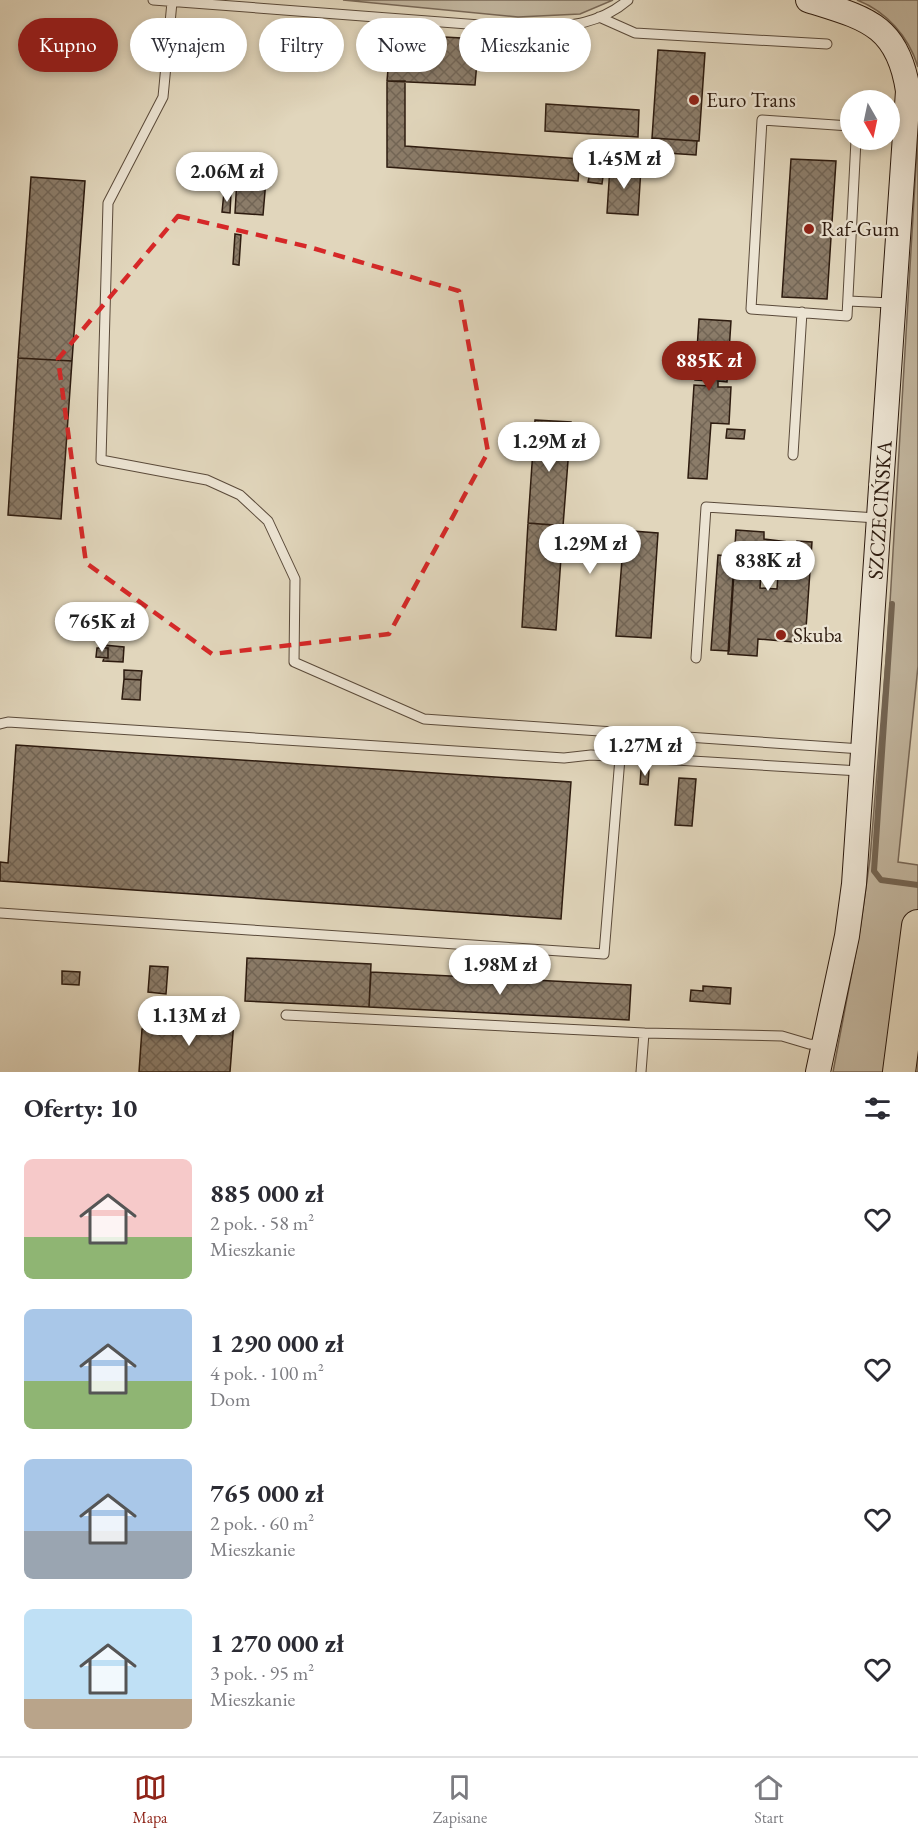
<!DOCTYPE html>
<html lang="pl">
<head>
<meta charset="utf-8">
<style>
  :root { --surface:#fff; --page:#f2f2f3; --text:#2b2b33; --muted:#7c7c81; --line:#e1e1e2; --accent:#8f2418 }
  body { margin:0; font-family:"EB Garamond",serif; background:var(--page); color:var(--text); height:100vh; display:flex; flex-direction:column; font-size:22px; white-space:nowrap }
  * { box-sizing:border-box; margin:0 }
  p { font-size:20px; color:var(--muted) }
  .icon { flex:none; width:33px; height:33px; fill:none; stroke:currentColor; stroke-width:2; stroke-linecap:round; stroke-linejoin:round }
  .map { position:relative; height:1072px; overflow:hidden }
  .details { display:flex; flex-direction:column; background:var(--surface); flex:1 }
  .details>* { flex:none }
  .hud { position:absolute; left:18px; top:18px; width:600px; height:54px; display:flex; gap:12px }
  .needle { width:39px; rotate:171deg }
  .tools { position:absolute; left:840px; top:90px; display:grid; gap:12px }
  .tools a { display:grid; place-items:center; width:60px; height:60px; border-radius:50%; background:var(--surface); box-shadow:0 3px 9px #0003; font-size:30px }
  .price { position:absolute; translate:-50% -51px; padding:0 14px; border-radius:21px; background:#fff; color:#222; font-size:20px; line-height:39px; filter:drop-shadow(0 2px 3px #0008) }
  .price::after { content:''; position:absolute; left:50%; top:36px; width:18px; height:14px; margin-left:-9px; background:inherit; clip-path:polygon(0 0,100% 0,50% 100%) }
  .price.selected { background:var(--accent); color:#fff }
  ul { padding:0; list-style:none }
  li { display:flex; align-items:center; gap:18px; height:150px; padding:0 24px }
  li span { display:grid; place-items:center; flex:none; width:168px; height:120px; border-radius:9px; color:#555 }
  li>.icon { margin-inline-start:auto }
  span .icon { width:72px; height:72px; fill:#fffc; stroke-width:1 }
  li b { font-size:26px }
  h2 { display:flex; justify-content:space-between; align-items:center; height:72px; padding:0 24px; font-size:26px }
  .tag { padding:0 21px; border-radius:27px; background:var(--surface); box-shadow:0 3px 9px #0003; font-size:21px; line-height:54px }
  .tag.selected { background:var(--accent); color:#fff }
  .menu { display:flex; justify-content:space-around; align-items:center; height:84px; border-top:2px solid var(--line); background:var(--surface); font-size:16px; color:var(--muted) }
  .menu a { display:grid; justify-items:center; gap:3px }
  .menu .selected { color:var(--accent) }
  .map>svg:first-child { display:block }
  .grass { fill:#c2b69f; stroke:#786857; stroke-width:1.5 }
  .lines { fill:none; stroke-linecap:round; stroke-linejoin:round }
  .stream { stroke:#746553; stroke-width:6 }
  .building { fill:url(#building-cross-hatch); stroke:#2d1b0f; stroke-width:1.5; fill-rule:evenodd }
  .lane-casing { stroke:#5a4a3a; stroke-width:11 }
  .secondary-casing { stroke:#2d1b0f; stroke-width:26 }
  .highway-casing { stroke:#2d1b0f; stroke-width:34 }
  .lane { stroke:#ece4d3; stroke-width:9 }
  .secondary { stroke:#ece4d3; stroke-width:24 }
  .highway { stroke:#e1d6bc; stroke-width:32 }
  .marked { fill:none; stroke:#d62828; stroke-width:4.5; stroke-dasharray:12 8; stroke-linejoin:round }
  .poi-dot { fill:#8f2418; stroke:#ece4d3; stroke-width:2 }
  .labels { text-anchor:middle; stroke-width:4.5; stroke-linejoin:round; paint-order:stroke }
  .poi-label { font-size:21px; fill:#2d1b0f; stroke:#ece4d3; text-anchor:start }
  .street-label { font-size:21px; fill:#2d1b0f; stroke:#ece4d3 }
</style>
</head>
<body>
<div class="map">
<svg width="918" height="1072" viewBox="0 0 918 1072">
  <defs>
    <pattern id="building-cross-hatch" width="8" height="8" patternUnits="userSpaceOnUse" patternTransform="scale(1.5)"><rect width="8" height="8" fill="#8b7c69"/><path d="M0 0l8 8M0 8l8-8" fill="none" stroke="#726555"/></pattern>
  </defs>
  <rect width="100%" height="100%" fill="#e1d6bc"/>
  <filter id="stains"><feTurbulence type="fractalNoise" baseFrequency=".00333" numOctaves="4"/><feColorMatrix values="0 0 0 0 .2 0 0 0 0 .09 0 0 0 0 .02 0 0 0 .5 -.17"/></filter>
  <radialGradient id="worn" r=".72"><stop offset=".6" stop-color="#630" stop-opacity="0"/><stop offset="1" stop-color="#630" stop-opacity=".3"/></radialGradient>
  <!-- grass -->
  <path class="grass" d="M343,0H613L580,14L518,17Z
    M857,0H918V67C909,37 886,11 857,0Z
    M918,133V666L898,862L918,865V1072H833L860,930L870,859L888,636Z"/>
  <g class="lines">
    <!-- stream -->
    <path class="stream" d="M892,604L874,871L881,880L918,885"/>
  </g>
  <!-- building -->
  <path class="building" d="M391,34L479,39L475,85L387,81Z
    M658,50L705,53L699,141L652,138Z
    M387,81H405V146L580,159L578,181L387,167Z
    M546,104L639,110L638,137L545,131Z
    M652,138L697,141L696,155L651,152Z
    M791,159L836,161L827,299L782,297Z
    M610,166L641,168L638,215L607,213Z
    M591,168L604,170L602,184L588,182Z
    M31,177L85,181L72,361L18,358Z
    M237,178L266,180L263,215L235,213Z
    M224,192L231,193L230,213L222,212Z
    M235,234L241,235L239,265L233,264Z
    M699,319L731,321L727,382L718,381V387H731L729,424L711,423L707,479L688,478L694,385L711,386L712,381L695,380Z
    M18,358L72,361L61,519L8,515Z
    M535,420L571,422L563,526L528,523Z
    M727,429L745,430L744,439L726,438Z
    M528,523L658,533L651,638L616,636L623,547L562,543L556,630L522,627Z
    M736,530L764,532V539L797,543V541L812,542L805,643L758,639L757,656L728,654ZM762,558L779,559L777,589L760,588Z
    M718,555L735,557L729,651L711,650Z
    M104,645L124,647L123,662L103,661L104,658H108V648H104Z
    M97,648H108V658L96,657Z
    M124,670L142,671L141,680L124,679Z
    M124,679L141,680L140,700L122,699Z
    M16,745L571,782L561,919L0,881V862L8,863Z
    M641,770H649L648,785L640,784Z
    M679,778L696,779L692,826L675,825Z
    M247,958L371,964L369,1007L245,1001Z
    M150,966L168,967L166,994L148,992Z
    M62,971L80,972L79,985L62,984Z
    M371,972L631,985L629,1020L369,1007Z
    M703,986L731,988L730,1004L690,1001L691,990L703,991Z
    M179,1017L234,1020L230,1072H139L142,1029L178,1031Z"/>
  <g class="lines">
    <defs>
      <path id="lane" d="M153,0L534,29C569,26 600,24 628,0
        M172,2L163,97L108,203L101,460L207,480L240,495L268,521L295,579L294,662L424,719L862,749
        M599,17L635,33L827,44
        M850,126L762,120L751,309L847,316L856,140
        M848,301L891,303
        M793,455L802,312
        M696,658L706,507L877,518
        M0,724L8,722L564,758L591,755L860,771
        M0,913L604,954L620,758
        M286,1015L644,1033L782,1036L809,1044L824,1045
        M641,1072L644,1033"/>
      <path id="secondary" d="M808,0C865,18 898,24 908,91L854,884L847,936L818,1072"/>
      <path id="highway" d="M899,1072L918,926"/>
    </defs>
    <!-- lane casing -->
    <use href="#lane" class="lane-casing"/>
    <!-- secondary casing -->
    <use href="#secondary" class="secondary-casing"/>
    <!-- highway casing -->
    <use href="#highway" class="highway-casing"/>
    <!-- lane -->
    <use href="#lane" class="lane"/>
    <!-- secondary -->
    <use href="#secondary" class="secondary"/>
    <!-- highway -->
    <use href="#highway" class="highway"/>
  </g>
  <!-- marked area -->
  <path class="marked" d="M178,216L309,247L459,291L488,452L389,634L212,654L86,563L58,359Z"/>
  <!-- markers -->
  <g class="poi-dot">
    <circle cx="694" cy="100" r="6"/>
    <circle cx="809" cy="229" r="6"/>
    <circle cx="781" cy="635" r="6"/>
  </g>
  <g class="labels">
    <!-- poi labels -->
    <g class="poi-label">
      <text x="706" y="107">Euro Trans</text>
      <text x="821" y="236">Raf-Gum</text>
      <text x="793" y="642">Skuba</text>
    </g>
    <!-- street labels -->
    <g class="street-label">
      <text transform="translate(880 510) rotate(-86)" y="7">SZCZECIŃSKA</text>
    </g>
  </g>
  <rect width="100%" height="100%" filter="url(#stains)"/>
  <rect width="100%" height="100%" fill="url(#worn)"/>
</svg>
<div class="tools">
<a><svg class="needle" viewBox="-14 -14 28 28"><path d="M0-13l5 13h-10z" fill="#e53935"/><path d="M0 13l5-13h-10z" fill="#7c7c81"/></svg></a>
</div>
<b class="price" style="left:624px;top:190px">1.45M zł</b>
<b class="price" style="left:227px;top:203px">2.06M zł</b>
<b class="price selected" style="left:709px;top:392px">885K zł</b>
<b class="price" style="left:549px;top:473px">1.29M zł</b>
<b class="price" style="left:590px;top:575px">1.29M zł</b>
<b class="price" style="left:768px;top:592px">838K zł</b>
<b class="price" style="left:102px;top:653px">765K zł</b>
<b class="price" style="left:645px;top:777px">1.27M zł</b>
<b class="price" style="left:500px;top:996px">1.98M zł</b>
<b class="price" style="left:189px;top:1047px">1.13M zł</b>
<div class="hud">
<a class="tag selected">Kupno</a>
<a class="tag">Wynajem</a>
<a class="tag">Filtry</a>
<a class="tag">Nowe</a>
<a class="tag">Mieszkanie</a>
</div>
</div>
<section class="details">
<h2>Oferty: 10<svg class="icon" aria-label="filters" viewBox="0 0 24 24"><path d="M4 7h16M4 17h16"/><circle cx="9" cy="7" r="2"/><circle cx="15" cy="17" r="2"/></svg></h2>
<ul>
<li><span style="background:linear-gradient(#f6c9c9 65%,#8fb573 0)"><svg class="icon" aria-label="home" viewBox="0 0 24 24"><path d="M3 11l9-7 9 7M6 9v11h12V9"/></svg></span><div><b>885 000 zł</b><p>2 pok. · 58 m²</p><p>Mieszkanie</p></div><svg class="icon" aria-label="heart" viewBox="0 0 24 24"><path d="M12 20l-8-8c-3-5 5-10 8-4 3-6 11-1 8 4z"/></svg></li>
<li><span style="background:linear-gradient(#a9c7e8 60%,#8fb573 0)"><svg class="icon" aria-label="home" viewBox="0 0 24 24"><path d="M3 11l9-7 9 7M6 9v11h12V9"/></svg></span><div><b>1 290 000 zł</b><p>4 pok. · 100 m²</p><p>Dom</p></div><svg class="icon" aria-label="heart" viewBox="0 0 24 24"><path d="M12 20l-8-8c-3-5 5-10 8-4 3-6 11-1 8 4z"/></svg></li>
<li><span style="background:linear-gradient(#a9c7e8 60%,#9aa5b1 0)"><svg class="icon" aria-label="home" viewBox="0 0 24 24"><path d="M3 11l9-7 9 7M6 9v11h12V9"/></svg></span><div><b>765 000 zł</b><p>2 pok. · 60 m²</p><p>Mieszkanie</p></div><svg class="icon" aria-label="heart" viewBox="0 0 24 24"><path d="M12 20l-8-8c-3-5 5-10 8-4 3-6 11-1 8 4z"/></svg></li>
<li><span style="background:linear-gradient(#bfe0f5 75%,#b9a48a 0)"><svg class="icon" aria-label="home" viewBox="0 0 24 24"><path d="M3 11l9-7 9 7M6 9v11h12V9"/></svg></span><div><b>1 270 000 zł</b><p>3 pok. · 95 m²</p><p>Mieszkanie</p></div><svg class="icon" aria-label="heart" viewBox="0 0 24 24"><path d="M12 20l-8-8c-3-5 5-10 8-4 3-6 11-1 8 4z"/></svg></li>
</ul>
</section>
<nav class="menu">
<a class="selected"><svg class="icon" aria-label="map" viewBox="0 0 24 24"><path d="M3 6l6-2 6 2 6-2v14l-6 2-6-2-6 2zM9 4v14M15 6v14"/></svg>Mapa</a>
<a><svg class="icon" aria-label="saved" viewBox="0 0 24 24"><path d="M7 4h10v16l-5-4-5 4z"/></svg>Zapisane</a>
<a><svg class="icon" aria-label="home" viewBox="0 0 24 24"><path d="M3 11l9-7 9 7M6 9v11h12V9"/></svg>Start</a>
</nav>
</body>
</html>
